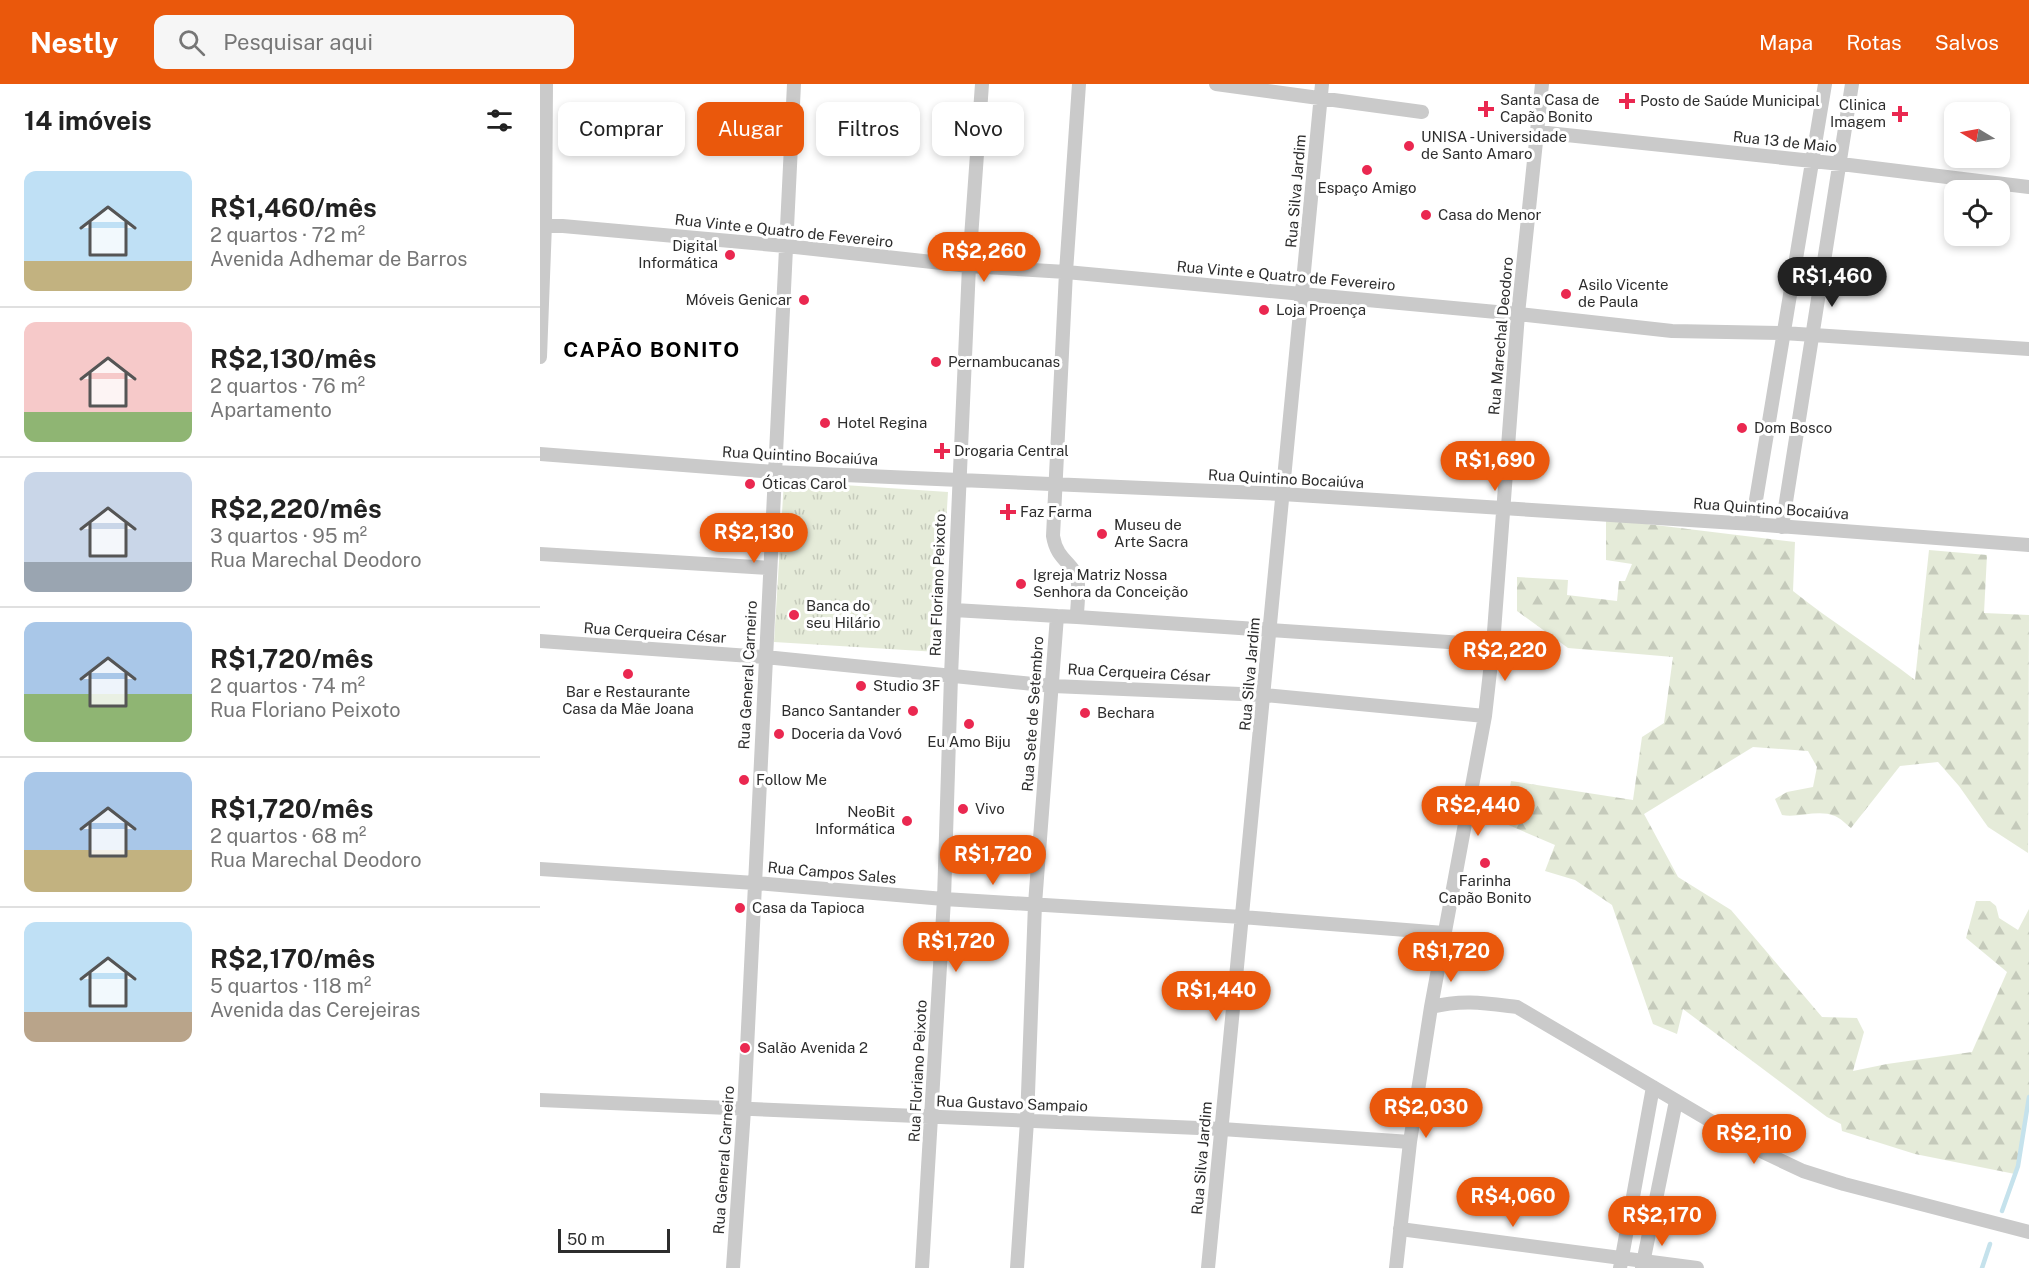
<!DOCTYPE html>
<html lang="pt">
<head>
<meta charset="utf-8">
<style>
  :root { --surface:#fff; --page:#f6f6f6; --text:#222; --muted:#767676; --line:#e0e0e0; --accent:#ea580c }
  body { margin:0; font-family:"Public Sans",sans-serif; background:var(--page); color:var(--text); height:100vh; display:flex; flex-direction:column; font-size:22px; white-space:nowrap }
  * { box-sizing:border-box; margin:0 }
  p { font-size:20px; color:var(--muted) }
  .icon { flex:none; width:33px; height:33px; fill:none; stroke:currentColor; stroke-width:2; stroke-linecap:round; stroke-linejoin:round }
  .map { position:relative; flex:1; overflow:hidden }
  .panel { display:flex; flex-direction:column; background:var(--surface); width:540px }
  .panel>* { flex:none }
  .hud { position:absolute; left:18px; top:18px; width:570px; height:54px; display:flex; gap:12px }
  .needle { width:39px; rotate:280deg }
  .controls { position:absolute; left:1404px; top:18px; display:grid; gap:12px }
  .controls a { display:grid; place-items:center; width:66px; height:66px; border-radius:12px; background:var(--surface); box-shadow:0 3px 9px #0003; font-size:30px }
  .scale { position:absolute; left:18px; bottom:15px; width:112px; box-sizing:border-box; padding-left:6px; border:3px solid #2d2d2d; border-top:0; font-size:16px; line-height:21px; white-space:nowrap; color:#2d2d2d; -webkit-text-stroke:4px #fff; paint-order:stroke }
  .price { position:absolute; translate:-50% -51px; padding:0 14px; border-radius:21px; background:var(--accent); color:#fff; font-size:20px; line-height:39px; filter:drop-shadow(0 2px 3px #0008) }
  .price::after { content:''; position:absolute; left:50%; top:36px; width:18px; height:14px; margin-left:-9px; background:inherit; clip-path:polygon(0 0,100% 0,50% 100%) }
  .price.on { background:#222; color:#fff }
  ul { padding:0; list-style:none }
  li { display:flex; align-items:center; gap:18px; height:150px; padding:0 24px }
  li+li { border-top:2px solid var(--line) }
  li span { display:grid; place-items:center; flex:none; width:168px; height:120px; border-radius:12px; color:#555 }
  li>.icon { margin-inline-start:auto }
  span .icon { width:72px; height:72px; fill:#fffc; stroke-width:1 }
  li b { font-size:26px }
  h2 { display:flex; justify-content:space-between; align-items:center; height:72px; padding:0 24px; font-size:26px }
  .chip { padding:0 21px; border-radius:12px; background:var(--surface); box-shadow:0 3px 9px #0003; font-size:21px; line-height:54px }
  .chip.on { background:var(--accent); color:#fff }
  header { display:flex; align-items:center; gap:36px; box-sizing:border-box; height:84px; padding:0 30px; background:var(--accent); color:#fff }
  header strong { font-size:28px }
  nav { display:flex; gap:33px; margin-inline-start:auto; font-size:21px }
  .search { width:420px; height:54px; background:var(--page); display:flex; align-items:center; gap:15px; box-sizing:border-box; padding:0 21px; border-radius:12px; color:var(--muted); font-size:22px }
  main { display:flex; flex:1; min-height:0 }
  .map>svg:first-child { display:block }
  .forest { fill:url(#forest-firs) }
  .park { fill:url(#park-tufts) }
  .lines { fill:none; stroke-linecap:round; stroke-linejoin:round }
  .stream { stroke:#c5e2ec; stroke-width:4.5 }
  .street { stroke:#cacaca; stroke-width:14 }
  .poi-dot { fill:#ea2850; stroke:#fff; stroke-width:2 }
  .labels { text-anchor:middle; stroke-width:6; stroke-linejoin:round; paint-order:stroke }
  .poi-label { font-size:15px; fill:#2d2d2d; stroke:#fff; text-anchor:start }
  .street-label { font-size:15px; fill:#2d2d2d; stroke:#fff }
  .district-label { font-size:21px; font-weight:bold; letter-spacing:1.5px; fill:#000; stroke:#fff }
</style>
</head>
<body>
<header>
<strong>Nestly</strong>
<div class="search"><svg class="icon" aria-label="search" viewBox="0 0 24 24"><circle cx="10" cy="10" r="6"/><path d="M15 15l6 6"/></svg>Pesquisar aqui</div>
<nav><a>Mapa</a><a>Rotas</a><a>Salvos</a></nav>
</header>
<main>
<section class="panel">
<h2>14 imóveis<svg class="icon" aria-label="filters" viewBox="0 0 24 24"><path d="M4 7h16M4 17h16"/><circle cx="9" cy="7" r="2"/><circle cx="15" cy="17" r="2"/></svg></h2>
<ul>
<li><span style="background:linear-gradient(#bfe0f5 75%,#c2b280 0)"><svg class="icon" aria-label="home" viewBox="0 0 24 24"><path d="M3 11l9-7 9 7M6 9v11h12V9"/></svg></span><div><b>R$1,460/mês</b><p>2 quartos · 72 m²</p><p>Avenida Adhemar de Barros</p></div></li>
<li><span style="background:linear-gradient(#f6c9c9 75%,#8fb573 0)"><svg class="icon" aria-label="home" viewBox="0 0 24 24"><path d="M3 11l9-7 9 7M6 9v11h12V9"/></svg></span><div><b>R$2,130/mês</b><p>2 quartos · 76 m²</p><p>Apartamento</p></div></li>
<li><span style="background:linear-gradient(#c9d6e8 75%,#9aa5b1 0)"><svg class="icon" aria-label="home" viewBox="0 0 24 24"><path d="M3 11l9-7 9 7M6 9v11h12V9"/></svg></span><div><b>R$2,220/mês</b><p>3 quartos · 95 m²</p><p>Rua Marechal Deodoro</p></div></li>
<li><span style="background:linear-gradient(#a9c7e8 60%,#8fb573 0)"><svg class="icon" aria-label="home" viewBox="0 0 24 24"><path d="M3 11l9-7 9 7M6 9v11h12V9"/></svg></span><div><b>R$1,720/mês</b><p>2 quartos · 74 m²</p><p>Rua Floriano Peixoto</p></div></li>
<li><span style="background:linear-gradient(#a9c7e8 65%,#c2b280 0)"><svg class="icon" aria-label="home" viewBox="0 0 24 24"><path d="M3 11l9-7 9 7M6 9v11h12V9"/></svg></span><div><b>R$1,720/mês</b><p>2 quartos · 68 m²</p><p>Rua Marechal Deodoro</p></div></li>
<li><span style="background:linear-gradient(#bfe0f5 75%,#b9a48a 0)"><svg class="icon" aria-label="home" viewBox="0 0 24 24"><path d="M3 11l9-7 9 7M6 9v11h12V9"/></svg></span><div><b>R$2,170/mês</b><p>5 quartos · 118 m²</p><p>Avenida das Cerejeiras</p></div></li>
</ul>
</section>
<div class="map">
<svg width="1489" height="1184" viewBox="0 0 1489 1184">
  <defs>
    <pattern id="forest-firs" width="22" height="20" patternUnits="userSpaceOnUse" patternTransform="scale(1.5)"><rect width="22" height="20" fill="#e5ebd9"/><path d="M5 1l3.5 6h-7zM16 11l3.5 6h-7z" fill="#c5cabb"/></pattern>
    <pattern id="park-tufts" width="24" height="20" patternUnits="userSpaceOnUse" patternTransform="scale(1.5)"><rect width="24" height="20" fill="#e5ebd9"/><path d="M3 7l-1-3M5 7V3M7 7l1-3M15 17l-1-3M17 17v-4M19 17l1-3" fill="none" stroke="#c5cabb"/></pattern>
  </defs>
  <rect width="100%" height="100%" fill="#fff"/>
  <!-- forest -->
  <path class="forest" d="M1066,435L1255,458L1253,507C1292,538 1335,565 1375,596L1389,466L1447,471L1444,529L1489,531L1488,769L1448,743L1419,702L1398,678L1360,682L1311,744C1306,740 1300,734 1295,732C1278,725 1259,734 1242,731L1235,715L1247,708L1273,703L1277,683L1268,667L1213,663L1104,730L1138,793L1191,826L1282,933L1317,934L1324,948L1313,987L1347,980L1432,968L1467,888L1426,854L1436,817H1450L1456,822L1459,834L1478,846L1489,825V1013L1475,1090L1375,1070L1302,1047L1301,1040L1287,1033L1143,925L1137,950L1113,940L1072,821L1035,796L1005,787L1015,761L964,739L971,697L1093,716L1102,653L1124,639L1133,573L1028,564L977,527V493L1028,496L1027,511L1077,517L1079,497H1085L1092,480L1066,476Z"/>
  <!-- park -->
  <path class="park" d="M244,397L408,408L398,568L234,558Z"/>
  <g class="lines">
    <!-- stream -->
    <path class="stream" d="M1462,1127L1478,1082L1489,1013
      M1442,1184L1450,1160"/>
    <!-- street -->
    <path class="street" d="M676,0L882,28
      M998,48L1301,80L1489,103
      M0,140L246,162L429,182L526,188L978,230L1132,247L1243,249L1489,265
      M0,273L5,140L6,0
      M0,370L234,388L742,410L1212,440L1489,461
      M1212,440L1285,0
      M1242,443L1312,0
      M0,470L230,484
      M414,526L517,532
      M537,533L953,561
      M0,557L225,573L513,602L724,611L945,632
      M0,785L215,799L404,815L702,833L904,849
      M891,923C923,915 945,919 977,923L1225,1069L1263,1087L1304,1100L1489,1148
      M0,1016L682,1045L870,1058
      M860,1145L1157,1184
      M193,1184L204,1026L254,0
      M382,1184L404,815L411,592L429,182L442,0
      M477,1184L487,1037L495,820L517,532L537,533C537,521 540,505 537,494C533,478 517,477 513,452L526,188L539,0
      M668,1184L782,0
      M856,1184L870,1058L891,923L945,632L953,561L978,230L1002,0
      M1080,1184L1113,1003
      M1102,1184L1136,1017"/>
  </g>
  <!-- markers -->
  <g class="poi-dot">
    <path d="M1084 8h6v6h6v6h-6v6h-6v-6h-6v-6h6z"/>
    <path d="M943 16h6v6h6v6h-6v6h-6v-6h-6v-6h6z"/>
    <path d="M1357 21h6v6h6v6h-6v6h-6v-6h-6v-6h6z"/>
    <circle cx="869" cy="62" r="6"/>
    <circle cx="827" cy="86" r="6"/>
    <circle cx="886" cy="131" r="6"/>
    <circle cx="190" cy="171" r="6"/>
    <circle cx="1026" cy="210" r="6"/>
    <circle cx="264" cy="216" r="6"/>
    <circle cx="724" cy="226" r="6"/>
    <circle cx="396" cy="278" r="6"/>
    <circle cx="285" cy="339" r="6"/>
    <circle cx="1202" cy="344" r="6"/>
    <path d="M399 358h6v6h6v6h-6v6h-6v-6h-6v-6h6z"/>
    <circle cx="210" cy="400" r="6"/>
    <path d="M465 419h6v6h6v6h-6v6h-6v-6h-6v-6h6z"/>
    <circle cx="562" cy="450" r="6"/>
    <circle cx="481" cy="500" r="6"/>
    <circle cx="254" cy="531" r="6"/>
    <circle cx="88" cy="590" r="6"/>
    <circle cx="321" cy="602" r="6"/>
    <circle cx="373" cy="627" r="6"/>
    <circle cx="545" cy="629" r="6"/>
    <circle cx="429" cy="640" r="6"/>
    <circle cx="239" cy="650" r="6"/>
    <circle cx="204" cy="696" r="6"/>
    <circle cx="423" cy="725" r="6"/>
    <circle cx="367" cy="737" r="6"/>
    <circle cx="945" cy="779" r="6"/>
    <circle cx="200" cy="824" r="6"/>
    <circle cx="205" cy="964" r="6"/>
  </g>
  <g class="labels">
    <!-- poi labels -->
    <g class="poi-label">
      <text x="960" y="21">Santa Casa de<tspan x="960" dy="17">Capão Bonito</tspan></text>
      <text x="1100" y="22">Posto de Saúde Municipal</text>
      <text x="1346" y="26" text-anchor="end">Clinica<tspan x="1346" dy="17">Imagem</tspan></text>
      <text x="881" y="58">UNISA - Universidade<tspan x="881" dy="17">de Santo Amaro</tspan></text>
      <text x="827" y="109" text-anchor="middle">Espaço Amigo</text>
      <text x="898" y="136">Casa do Menor</text>
      <text x="178" y="167" text-anchor="end">Digital<tspan x="178" dy="17">Informática</tspan></text>
      <text x="1038" y="206">Asilo Vicente<tspan x="1038" dy="17">de Paula</tspan></text>
      <text x="252" y="221" text-anchor="end">Móveis Genicar</text>
      <text x="736" y="231">Loja Proença</text>
      <text x="408" y="283">Pernambucanas</text>
      <text x="297" y="344">Hotel Regina</text>
      <text x="1214" y="349">Dom Bosco</text>
      <text x="414" y="372">Drogaria Central</text>
      <text x="222" y="405">Óticas Carol</text>
      <text x="480" y="433">Faz Farma</text>
      <text x="574" y="446">Museu de<tspan x="574" dy="17">Arte Sacra</tspan></text>
      <text x="493" y="496">Igreja Matriz Nossa<tspan x="493" dy="17">Senhora da Conceição</tspan></text>
      <text x="266" y="527">Banca do<tspan x="266" dy="17">seu Hilário</tspan></text>
      <text x="333" y="607">Studio 3F</text>
      <text x="88" y="613" text-anchor="middle">Bar e Restaurante<tspan x="88" dy="17">Casa da Mãe Joana</tspan></text>
      <text x="361" y="632" text-anchor="end">Banco Santander</text>
      <text x="557" y="634">Bechara</text>
      <text x="251" y="655">Doceria da Vovó</text>
      <text x="429" y="663" text-anchor="middle">Eu Amo Biju</text>
      <text x="216" y="701">Follow Me</text>
      <text x="435" y="730">Vivo</text>
      <text x="355" y="733" text-anchor="end">NeoBit<tspan x="355" dy="17">Informática</tspan></text>
      <text x="945" y="802" text-anchor="middle">Farinha<tspan x="945" dy="17">Capão Bonito</tspan></text>
      <text x="212" y="829">Casa da Tapioca</text>
      <text x="217" y="969">Salão Avenida 2</text>
    </g>
    <!-- street labels -->
    <g class="street-label">
      <text transform="translate(1245 58) rotate(6)" y="5">Rua 13 de Maio</text>
      <text transform="translate(756 107) rotate(-85)" y="5">Rua Silva Jardim</text>
      <text transform="translate(244 147) rotate(6)" y="5">Rua Vinte e Quatro de Fevereiro</text>
      <text transform="translate(746 192) rotate(5)" y="5">Rua Vinte e Quatro de Fevereiro</text>
      <text transform="translate(961 252) rotate(-85)" y="5">Rua Marechal Deodoro</text>
      <text transform="translate(260 372) rotate(3)" y="5">Rua Quintino Bocaiúva</text>
      <text transform="translate(746 395) rotate(3)" y="5">Rua Quintino Bocaiúva</text>
      <text transform="translate(1231 425) rotate(4)" y="5">Rua Quintino Bocaiúva</text>
      <text transform="translate(398 501) rotate(-88)" y="5">Rua Floriano Peixoto</text>
      <text transform="translate(115 549) rotate(4)" y="5">Rua Cerqueira César</text>
      <text transform="translate(599 589) rotate(3)" y="5">Rua Cerqueira César</text>
      <text transform="translate(710 590) rotate(-85)" y="5">Rua Silva Jardim</text>
      <text transform="translate(208 591) rotate(-87)" y="5">Rua General Carneiro</text>
      <text transform="translate(493 630) rotate(-86)" y="5">Rua Sete de Setembro</text>
      <text transform="translate(292 789) rotate(5)" y="5">Rua Campos Sales</text>
      <text transform="translate(378 987) rotate(-87)" y="5">Rua Floriano Peixoto</text>
      <text transform="translate(472 1020) rotate(2)" y="5">Rua Gustavo Sampaio</text>
      <text transform="translate(662 1074) rotate(-85)" y="5">Rua Silva Jardim</text>
      <text transform="translate(184 1076) rotate(-86)" y="5">Rua General Carneiro</text>
    </g>
    <!-- district labels -->
    <g class="district-label">
      <text x="112" y="273">CAPÃO BONITO</text>
    </g>
  </g>
</svg>
<div class="controls">
<a><svg class="needle" viewBox="-14 -14 28 28"><path d="M0-13l5 13h-10z" fill="#e53935"/><path d="M0 13l5-13h-10z" fill="#767676"/></svg></a>
<a><svg class="icon" aria-label="locate" viewBox="0 0 24 24"><circle cx="12" cy="12" r="6"/><path d="M12 2v4M12 18v4M2 12h4M18 12h4"/></svg></a>
</div>
<div class="scale">50 m</div>
<b class="price" style="left:444px;top:199px">R$2,260</b>
<b class="price on" style="left:1292px;top:224px">R$1,460</b>
<b class="price" style="left:955px;top:408px">R$1,690</b>
<b class="price" style="left:214px;top:480px">R$2,130</b>
<b class="price" style="left:965px;top:598px">R$2,220</b>
<b class="price" style="left:938px;top:753px">R$2,440</b>
<b class="price" style="left:453px;top:802px">R$1,720</b>
<b class="price" style="left:416px;top:889px">R$1,720</b>
<b class="price" style="left:911px;top:899px">R$1,720</b>
<b class="price" style="left:676px;top:938px">R$1,440</b>
<b class="price" style="left:886px;top:1055px">R$2,030</b>
<b class="price" style="left:1214px;top:1081px">R$2,110</b>
<b class="price" style="left:973px;top:1144px">R$4,060</b>
<b class="price" style="left:1122px;top:1163px">R$2,170</b>
<div class="hud">
<a class="chip">Comprar</a>
<a class="chip on">Alugar</a>
<a class="chip">Filtros</a>
<a class="chip">Novo</a>
</div>
</div>
</main>
</body>
</html>
